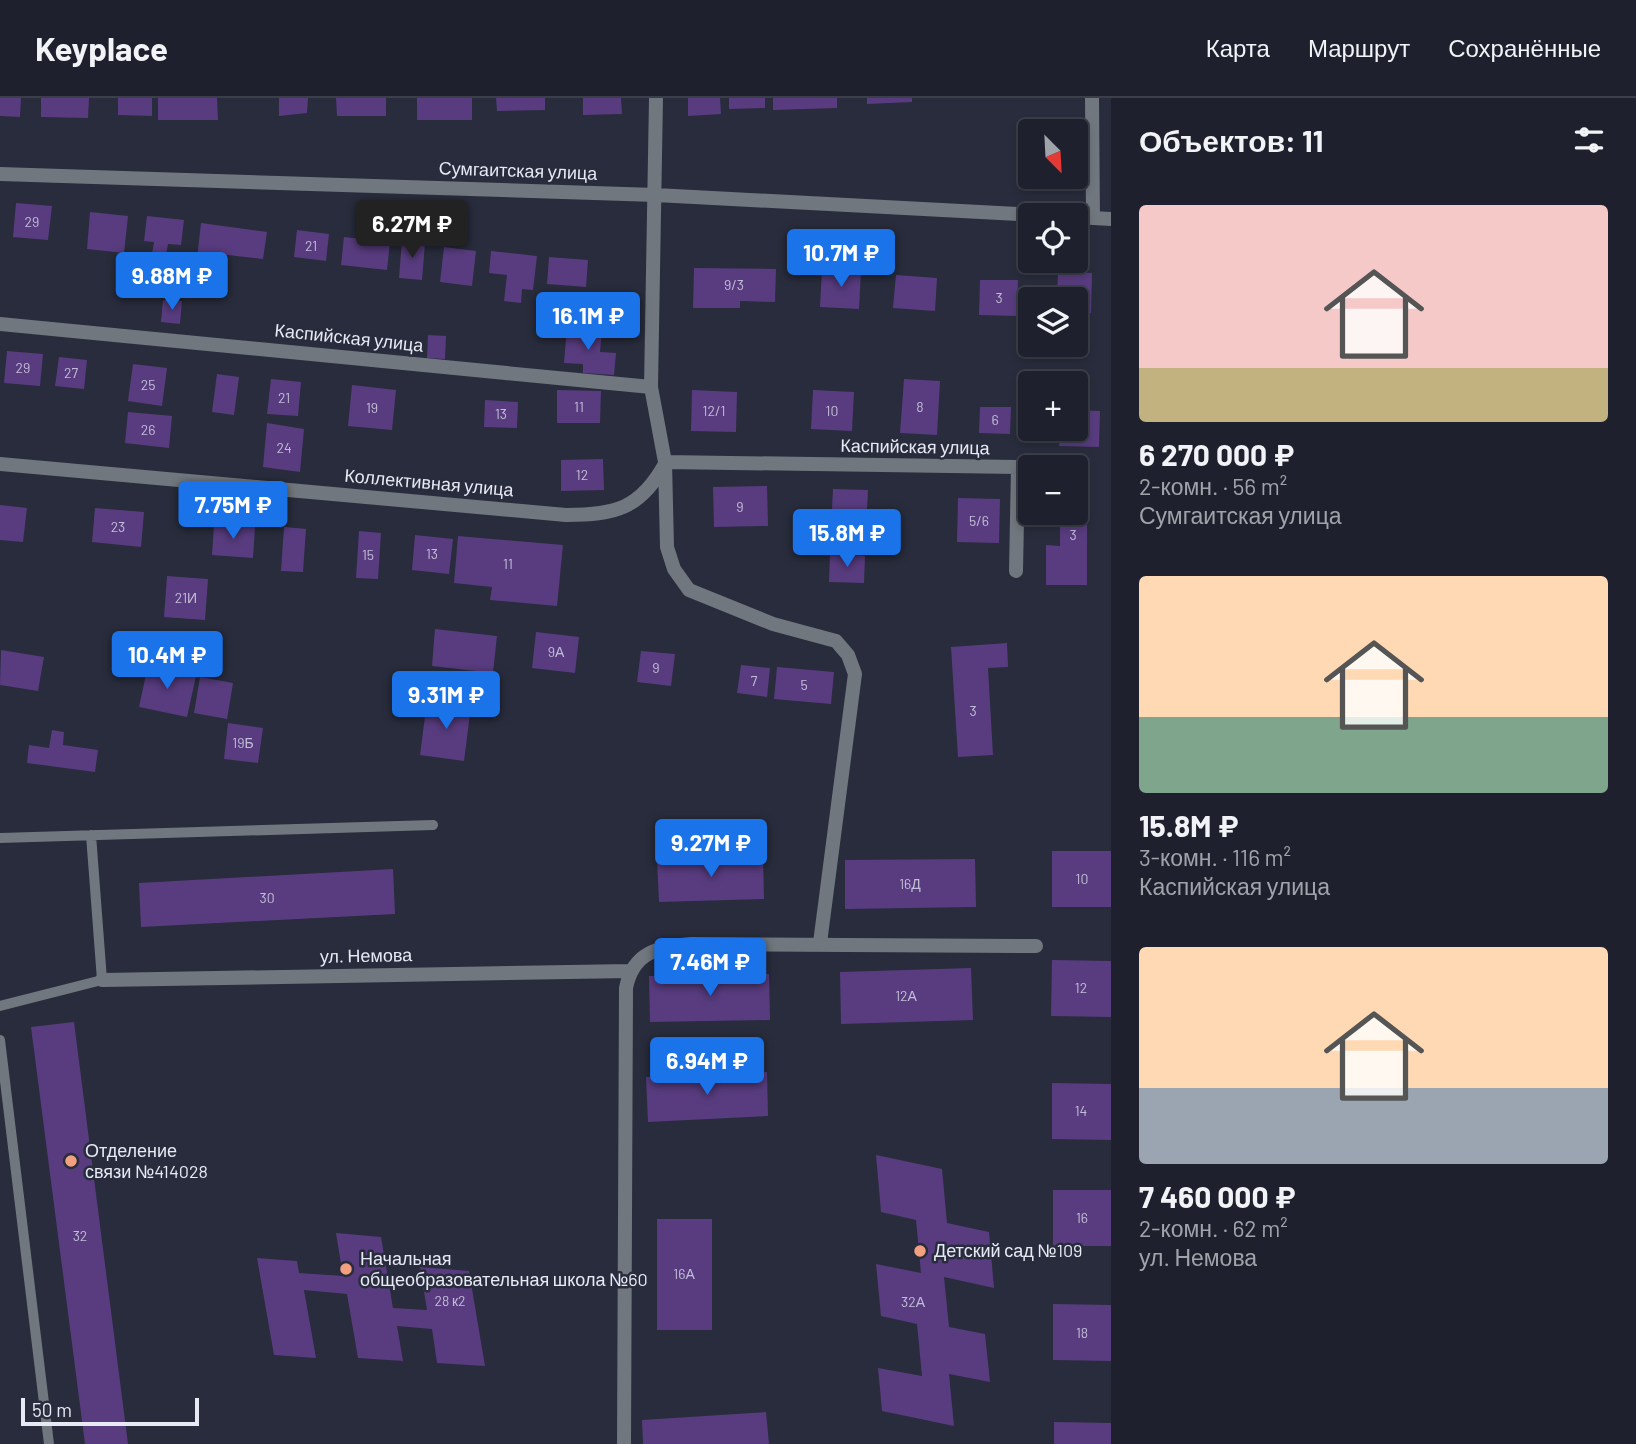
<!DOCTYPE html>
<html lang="ru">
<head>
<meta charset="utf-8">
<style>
  :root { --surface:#1e212d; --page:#262935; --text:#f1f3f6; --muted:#a1a3aa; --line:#3c3e49; --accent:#1a73e8 }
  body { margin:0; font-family:Barlow,sans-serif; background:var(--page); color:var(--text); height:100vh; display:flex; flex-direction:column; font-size:26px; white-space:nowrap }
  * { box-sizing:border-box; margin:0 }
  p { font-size:23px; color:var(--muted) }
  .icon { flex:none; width:38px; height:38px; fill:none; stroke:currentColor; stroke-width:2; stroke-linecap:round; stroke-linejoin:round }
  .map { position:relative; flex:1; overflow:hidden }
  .panel { display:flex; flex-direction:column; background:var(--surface); width:525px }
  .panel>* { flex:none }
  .needle { width:46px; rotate:156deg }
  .controls { position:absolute; left:1018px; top:21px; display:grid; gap:14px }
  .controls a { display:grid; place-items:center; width:70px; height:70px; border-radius:7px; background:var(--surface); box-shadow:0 4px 10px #0003,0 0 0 2px var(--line); font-size:35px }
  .scale { position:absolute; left:21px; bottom:18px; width:178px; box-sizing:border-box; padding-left:7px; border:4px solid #e7e9f4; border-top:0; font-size:19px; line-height:24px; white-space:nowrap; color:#e7e9f4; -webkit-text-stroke:5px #282c3c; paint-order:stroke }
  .price { position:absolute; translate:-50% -60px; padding:0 16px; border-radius:7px; background:var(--accent); color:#fff; font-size:23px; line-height:46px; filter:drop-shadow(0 2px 4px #0008) }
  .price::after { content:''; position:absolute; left:50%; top:42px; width:21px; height:16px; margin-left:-10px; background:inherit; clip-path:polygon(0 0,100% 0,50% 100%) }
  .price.active { background:#222; color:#fff }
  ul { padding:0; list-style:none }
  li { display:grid; align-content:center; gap:14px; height:371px; padding:0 28px }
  li span { display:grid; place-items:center; height:217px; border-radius:7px; color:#555 }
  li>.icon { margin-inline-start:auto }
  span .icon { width:126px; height:126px; fill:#fffc; stroke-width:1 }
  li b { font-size:30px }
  h2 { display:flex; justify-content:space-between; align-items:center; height:84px; padding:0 28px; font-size:30px }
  header { display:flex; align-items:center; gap:42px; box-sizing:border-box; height:98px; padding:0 35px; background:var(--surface); border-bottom:2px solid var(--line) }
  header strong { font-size:33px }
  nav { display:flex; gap:38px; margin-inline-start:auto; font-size:24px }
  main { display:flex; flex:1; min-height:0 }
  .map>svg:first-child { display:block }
  .building { fill:#583c7f }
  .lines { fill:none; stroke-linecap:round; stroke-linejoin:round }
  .lane { stroke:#71777e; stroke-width:10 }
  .street { stroke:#71777e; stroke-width:14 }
  .poi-dot { fill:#f2a07f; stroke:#282c3c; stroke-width:2.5 }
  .labels { text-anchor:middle; stroke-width:5; stroke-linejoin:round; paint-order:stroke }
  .number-label { font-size:14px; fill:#c3bed7 }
  .street-label { font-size:18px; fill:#e7e9f4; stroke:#282c3c }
  .poi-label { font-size:18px; fill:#e7e9f4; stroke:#282c3c; text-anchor:start }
</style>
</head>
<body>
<header>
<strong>Keyplace</strong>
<nav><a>Карта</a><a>Маршрут</a><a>Сохранённые</a></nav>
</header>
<main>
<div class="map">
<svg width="1111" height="1346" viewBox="0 0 1111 1346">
  <rect width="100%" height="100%" fill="#282c3c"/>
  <!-- building -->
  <path class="building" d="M0,0H21L20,19L0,18Z
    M41,0H89L88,20L41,19Z
    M118,0H152V18L118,17Z
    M158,0H217L218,22H158Z
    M279,0H308L307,15L279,18Z
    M336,0H386V18H337Z
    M417,0H472V22H417Z
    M496,0H545V12L497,13Z
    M583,0H621L622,16L583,17Z
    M688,0H720L721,16L688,18Z
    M729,0H765V10L729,11Z
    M773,0H837V10L773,12Z
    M867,0H912V4L867,6Z
    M16,105L52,108L48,142L13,139Z
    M90,114L128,118L124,155L87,151Z
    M147,118L184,122L181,147L168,146L166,158L152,156L154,144L144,143Z
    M201,125L267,134L263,161L219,156V164L197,161Z
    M297,132L329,136L326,163L294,159Z
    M344,139L390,144L387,172L341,167Z
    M402,143L425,145L422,182L399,180Z
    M444,149L476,153L472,188L440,184Z
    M491,153L537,158L533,192L522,191L521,205L504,203L507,177L489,175Z
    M549,159L588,162L586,189L547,186Z
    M694,170L776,171L775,204L740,203V210H693Z
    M822,171L861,173L859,211L820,209Z
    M1058,174L1092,175L1091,215L1076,214V201H1057Z
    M896,177L937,180L935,213L893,210Z
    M980,182H1018L1017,218L979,217Z
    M163,202L182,203L180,226L161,224Z
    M567,229L602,232L600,254L616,255L614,277L583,275V266L564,265Z
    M428,237L446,238L445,261L427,260Z
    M7,253L43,256L40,288L4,285Z
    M59,259L87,262L84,291L55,288Z
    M133,266L167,270L162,308L128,303Z
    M217,276L239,279L234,317L212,314Z
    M271,281L301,284L298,318L267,316Z
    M904,281L940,283L937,337L900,335Z
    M352,287L396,292L392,332L348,328Z
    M557,292L601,293L600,325H557Z
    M692,292L737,294L736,334L691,333Z
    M813,292L854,294L852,333L811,331Z
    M485,302L518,304L517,330L484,329Z
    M980,309H1011L1010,336L979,335Z
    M1076,312L1100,313L1099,349L1059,348L1060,331H1076Z
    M128,314L172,318L169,350L125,345Z
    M267,325L304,331L300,374L263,369Z
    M603,361L604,392L561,393V362Z
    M1076,377H1087V487H1046V447L1060,448V426H1046V415H1076Z
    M767,388L768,428L714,429L713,389Z
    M833,391L868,392L866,432L831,430Z
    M958,400L1000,401L999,445L957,444Z
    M0,407L27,410L23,444L0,442Z
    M95,410L144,414L141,449L92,444Z
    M214,426L255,429L253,460L212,457Z
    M284,429L306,431L303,474L281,473Z
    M359,433L381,435L378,481L356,480Z
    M415,437L453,441L449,476L412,472Z
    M458,438L563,447L557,508L490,502L492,489L454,485Z
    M830,456L865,458L864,485L829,484Z
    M167,478L208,481L205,522L164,519Z
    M435,531L497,538L493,575L432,568Z
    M536,534L579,539L575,575L532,570Z
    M1007,545L1008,569L988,570L993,657L958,659L951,549Z
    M1,552L44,559L38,593L0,587Z
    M641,553L675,556L671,588L637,584Z
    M148,567L196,578L187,619L139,609Z
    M741,567L770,570L767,599L737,595Z
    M777,569L834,574L831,606L774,601Z
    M200,579L233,585L227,621L194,615Z
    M427,603L471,608L464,663L420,657Z
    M228,625L263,630L258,665L224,661Z
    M52,632L64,634L63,647L98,652L95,674L27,665L29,647L49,650Z
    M1052,753H1111V809H1052Z
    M763,758L764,801L659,804L657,761Z
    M975,761L976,809L845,811V762Z
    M393,771L395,816L141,829L139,785Z
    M1052,862L1111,863V919L1051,918Z
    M971,870L973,922L841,926L840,874Z
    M769,876L770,922L650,924L649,878Z
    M74,924L128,1346H85L31,929Z
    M767,974L768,1018L648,1024L646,979Z
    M1052,985L1111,986V1042L1052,1041Z
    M876,1057L942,1071L947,1125L989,1134L994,1190L944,1179L949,1229L985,1236L990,1284L949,1276L954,1328L882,1313L878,1270L922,1278L917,1226L881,1218L876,1166L921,1175L916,1122L881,1114Z
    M1053,1092H1111V1148H1053Z
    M657,1121H712V1232H657Z
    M336,1135L381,1139L393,1210L427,1212L420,1169L469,1173L485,1268L437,1265L432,1231L397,1228L403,1263L358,1260L347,1196L304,1192L316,1260L274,1257L257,1160L297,1163L299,1175L343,1178Z
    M1053,1206L1111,1207V1263L1053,1262Z
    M766,1314L769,1346H643L642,1322Z
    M1054,1324L1111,1325V1346H1054Z"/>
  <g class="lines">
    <!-- lane -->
    <path class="lane" d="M0,740L433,727
      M0,908L102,882L91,737
      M0,942L49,1346"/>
    <!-- street -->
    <path class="street" d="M656,0L651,289L665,364L667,449L674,471L689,492L773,526L836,543L848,557L855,576L820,845
      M1092,0L1093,120
      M0,76L656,97L1035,117
      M1076,119L1111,121
      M0,226L651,289
      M665,364L1018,369L1016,473
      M0,366L566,417C615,417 640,411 665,366
      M102,882L630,873
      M624,1346L626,890C633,854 658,849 691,846L1036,848"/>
  </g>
  <!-- markers -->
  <g class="poi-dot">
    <circle cx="71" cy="1063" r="7"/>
    <circle cx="920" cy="1153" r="7"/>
    <circle cx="346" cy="1171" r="7"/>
  </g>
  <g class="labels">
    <!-- number labels -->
    <g class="number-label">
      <text x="32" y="129">29</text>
      <text x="311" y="153">21</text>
      <text x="734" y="192">9/3</text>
      <text x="999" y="205">3</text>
      <text x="23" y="275">29</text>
      <text x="71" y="280">27</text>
      <text x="148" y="292">25</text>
      <text x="284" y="305">21</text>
      <text x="579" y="314">11</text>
      <text x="920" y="314">8</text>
      <text x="372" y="315">19</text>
      <text x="714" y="318">12/1</text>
      <text x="832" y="318">10</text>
      <text x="501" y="321">13</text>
      <text x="995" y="327">6</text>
      <text x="148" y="337">26</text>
      <text x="284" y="355">24</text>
      <text x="582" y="382">12</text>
      <text x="740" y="414">9</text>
      <text x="979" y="428">5/6</text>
      <text x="118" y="434">23</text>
      <text x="1073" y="442">3</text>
      <text x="432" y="461">13</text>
      <text x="368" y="462">15</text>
      <text x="508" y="471">11</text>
      <text x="186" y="505">21И</text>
      <text x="556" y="559">9А</text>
      <text x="656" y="575">9</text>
      <text x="754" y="588">7</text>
      <text x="804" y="592">5</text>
      <text x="973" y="618">3</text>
      <text x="243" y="650">19Б</text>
      <text x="1082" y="786">10</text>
      <text x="910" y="791">16Д</text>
      <text x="267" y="805">30</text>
      <text x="1081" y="895">12</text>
      <text x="906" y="903">12А</text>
      <text x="1081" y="1018">14</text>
      <text x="1082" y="1125">16</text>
      <text x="80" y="1143">32</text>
      <text x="684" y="1181">16А</text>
      <text x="450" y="1208">28 к2</text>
      <text x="913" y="1209">32А</text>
      <text x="1082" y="1240">18</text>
    </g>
    <!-- street labels -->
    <g class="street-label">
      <text transform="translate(518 73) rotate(2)" y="6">Сумгаитская улица</text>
      <text transform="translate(349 240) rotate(6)" y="6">Каспийская улица</text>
      <text transform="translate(915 349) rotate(1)" y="6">Каспийская улица</text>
      <text transform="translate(429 385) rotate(5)" y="6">Коллективная улица</text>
      <text transform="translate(366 858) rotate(-1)" y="6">ул. Немова</text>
    </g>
    <!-- poi labels -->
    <g class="poi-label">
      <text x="85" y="1059">Отделение<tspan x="85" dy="21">связи №414028</tspan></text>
      <text x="934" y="1159">Детский сад №109</text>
      <text x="360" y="1167">Начальная<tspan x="360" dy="21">общеобразовательная школа №60</tspan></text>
    </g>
  </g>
</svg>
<div class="controls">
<a><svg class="needle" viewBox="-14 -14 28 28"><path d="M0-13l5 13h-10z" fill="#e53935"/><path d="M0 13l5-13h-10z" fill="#a1a3aa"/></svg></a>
<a><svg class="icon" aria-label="locate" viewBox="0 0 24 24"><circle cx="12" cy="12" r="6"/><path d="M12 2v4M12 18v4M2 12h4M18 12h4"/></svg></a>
<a><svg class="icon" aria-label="layers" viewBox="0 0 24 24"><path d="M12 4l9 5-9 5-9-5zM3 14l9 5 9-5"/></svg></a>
<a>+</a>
<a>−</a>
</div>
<div class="scale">50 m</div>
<b class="price active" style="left:412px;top:162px">6.27M ₽</b>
<b class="price" style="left:841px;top:191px">10.7M ₽</b>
<b class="price" style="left:172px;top:214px">9.88M ₽</b>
<b class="price" style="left:588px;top:254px">16.1M ₽</b>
<b class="price" style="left:233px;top:443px">7.75M ₽</b>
<b class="price" style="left:847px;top:471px">15.8M ₽</b>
<b class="price" style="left:167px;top:593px">10.4M ₽</b>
<b class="price" style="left:446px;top:633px">9.31M ₽</b>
<b class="price" style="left:711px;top:781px">9.27M ₽</b>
<b class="price" style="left:710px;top:900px">7.46M ₽</b>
<b class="price" style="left:707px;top:999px">6.94M ₽</b>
</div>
<section class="panel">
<h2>Объектов: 11<svg class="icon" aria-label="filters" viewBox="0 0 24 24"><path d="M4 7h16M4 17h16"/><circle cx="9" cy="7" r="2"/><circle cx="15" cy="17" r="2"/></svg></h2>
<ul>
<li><span style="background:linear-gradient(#f6c9c9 75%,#c2b280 0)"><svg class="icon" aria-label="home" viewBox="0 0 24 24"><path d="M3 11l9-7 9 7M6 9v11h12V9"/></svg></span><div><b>6 270 000 ₽</b><p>2-комн. · 56 m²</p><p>Сумгаитская улица</p></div></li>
<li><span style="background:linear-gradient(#ffd9b3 65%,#7fa58c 0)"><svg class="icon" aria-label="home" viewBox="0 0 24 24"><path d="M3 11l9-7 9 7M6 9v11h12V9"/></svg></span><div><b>15.8M ₽</b><p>3-комн. · 116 m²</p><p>Каспийская улица</p></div></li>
<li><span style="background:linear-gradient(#ffd9b3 65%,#9aa5b1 0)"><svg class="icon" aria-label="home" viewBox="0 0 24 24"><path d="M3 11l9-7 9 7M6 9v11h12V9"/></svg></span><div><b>7 460 000 ₽</b><p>2-комн. · 62 m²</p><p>ул. Немова</p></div></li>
</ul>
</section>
</main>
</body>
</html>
